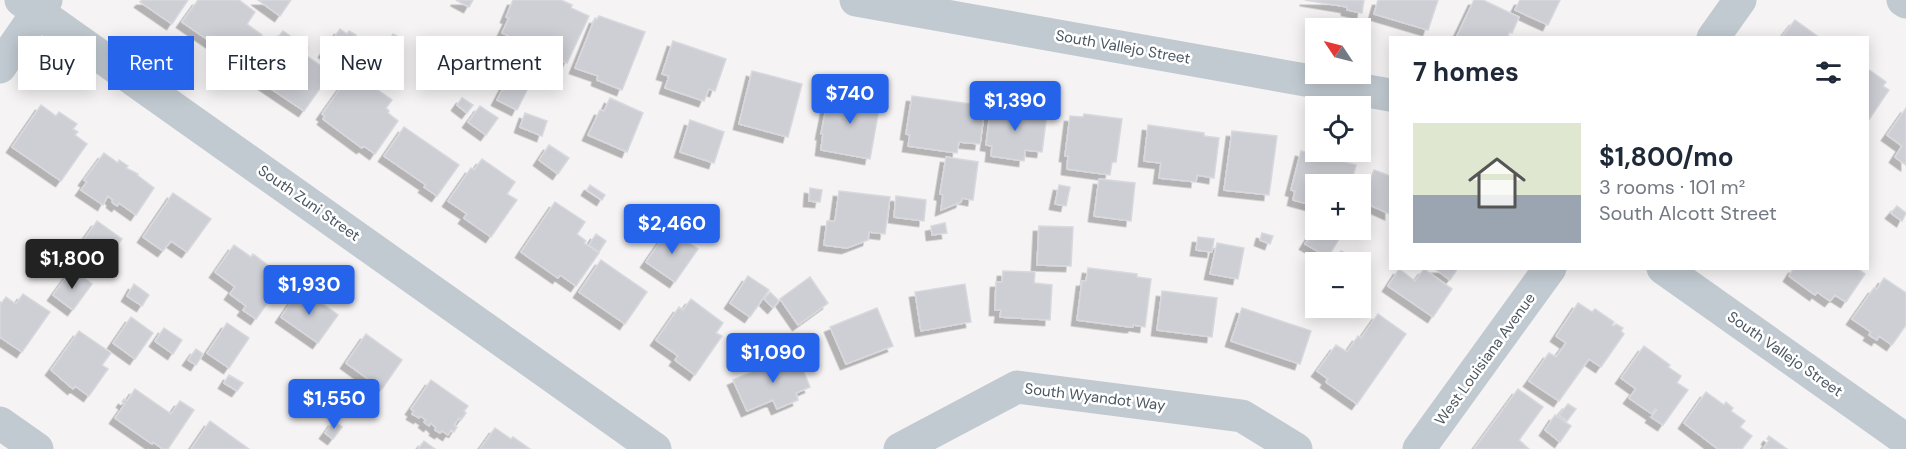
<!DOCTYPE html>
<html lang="en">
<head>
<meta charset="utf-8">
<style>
  :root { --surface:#fff; --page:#f2f2f3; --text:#1f2937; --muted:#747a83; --line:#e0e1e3; --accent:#2563eb }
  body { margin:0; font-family:"DM Sans",sans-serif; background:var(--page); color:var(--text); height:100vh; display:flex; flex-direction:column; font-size:22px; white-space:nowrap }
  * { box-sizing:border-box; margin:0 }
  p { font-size:20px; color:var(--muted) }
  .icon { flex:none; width:33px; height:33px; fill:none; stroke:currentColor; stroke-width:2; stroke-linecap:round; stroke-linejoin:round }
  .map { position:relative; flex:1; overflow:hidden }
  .panel { position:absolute; left:1389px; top:36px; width:480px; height:234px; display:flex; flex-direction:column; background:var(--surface); border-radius:0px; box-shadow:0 3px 15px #0003 }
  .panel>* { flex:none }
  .banner { position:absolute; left:18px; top:36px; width:570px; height:54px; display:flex; gap:12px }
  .needle { width:39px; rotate:305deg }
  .controls { position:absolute; left:1305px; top:18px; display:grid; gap:12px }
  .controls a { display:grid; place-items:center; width:66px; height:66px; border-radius:0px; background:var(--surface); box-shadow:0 3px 15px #0003; font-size:30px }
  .price { position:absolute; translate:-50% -51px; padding:0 14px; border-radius:6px; background:var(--accent); color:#fff; font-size:20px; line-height:39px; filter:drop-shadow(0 2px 3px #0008) }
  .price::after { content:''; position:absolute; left:50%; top:36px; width:18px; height:14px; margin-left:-9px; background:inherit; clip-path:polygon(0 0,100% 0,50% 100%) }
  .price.selected { background:#222; color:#fff }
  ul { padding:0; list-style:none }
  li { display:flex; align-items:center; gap:18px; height:150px; padding:0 24px }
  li+li { border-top:2px solid var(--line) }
  li span { display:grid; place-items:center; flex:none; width:168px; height:120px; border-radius:0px; color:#555 }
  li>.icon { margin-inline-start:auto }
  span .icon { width:72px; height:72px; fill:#fffc; stroke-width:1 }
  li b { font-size:26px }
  h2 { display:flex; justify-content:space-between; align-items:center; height:72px; padding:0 24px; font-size:26px }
  .pill { padding:0 21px; border-radius:0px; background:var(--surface); box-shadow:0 3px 15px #0003; font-size:21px; line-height:54px }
  .pill.selected { background:var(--accent); color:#fff }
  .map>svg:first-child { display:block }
  .building { fill:#cdcfd5; stroke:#d7d9de; stroke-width:1.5; filter:url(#shadow) }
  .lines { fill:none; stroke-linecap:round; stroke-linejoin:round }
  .minor { stroke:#c1cad1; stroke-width:33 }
  .labels { text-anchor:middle; stroke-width:5; stroke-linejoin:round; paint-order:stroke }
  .street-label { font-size:15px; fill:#4a5660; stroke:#fff }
</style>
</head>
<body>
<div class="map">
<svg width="1906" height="449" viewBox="0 0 1906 449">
  <defs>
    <filter id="shadow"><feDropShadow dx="-5.5" dy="5.5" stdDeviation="0" flood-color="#0004"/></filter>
  </defs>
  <rect width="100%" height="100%" fill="#f5f3f3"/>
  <!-- building -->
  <path class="building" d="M142,0H188L172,24L140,2Z
    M198,0H239L255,12L247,24L262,35L242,63L182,22Z
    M258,0H291L280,16Z
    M456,0H473L469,7Z
    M513,0H561L572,5L571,8L589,16L567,63L502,33L509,18L506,17Z
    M1305,0H1364L1362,13L1347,10V7Z
    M1378,0H1438L1428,30L1374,14Z
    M1474,0H1483L1519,17L1512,33L1509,32L1507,38H1456Z
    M1520,0H1560L1548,25L1515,10Z
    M599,16L645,32L622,90L597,80L598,76L575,68L595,18L597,19Z
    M1795,20L1820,38H1781Z
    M340,29L347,34L349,31L356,35L353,39L356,41L341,63L324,52Z
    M283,31L308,48L304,54L331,73L304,111L264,84L266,81L249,69L272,37L276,40Z
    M393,34L403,40L398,49L388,43Z
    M673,41L726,59L715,91L709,89L704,101L665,88L669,76L662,74Z
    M353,47L369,55L356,74L345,66L350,58L347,56Z
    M1868,69L1886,82L1883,86L1889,90L1868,121Z
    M752,71L802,84L788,137L739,124Z
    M352,72L392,100L386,108L389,111L388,113L398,121L375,154L364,146L362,148L323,119L325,116L322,114Z
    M507,81L527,90L517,110L497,100Z
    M829,94L856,99V94L881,98L870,159L821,150L823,134H821Z
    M912,96L985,106L980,144L959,142L957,153L908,146L910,135L906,134Z
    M462,98L473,105L467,113L457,105Z
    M610,98L643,113L627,152L588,135L600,110L604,111Z
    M41,105L56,116L59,112L77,124L73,129L78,132L75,135L87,144L61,181L12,147Z
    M480,106L498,118L486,135L468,122Z
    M991,106L1047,113L1042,152L1025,150L1024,161L991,156L992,146L986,145Z
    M1906,108V165L1895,157L1902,146L1887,135Z
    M525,113L547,121L542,136L520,127Z
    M1084,114L1122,119L1116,162H1112L1110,175L1067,169L1068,156H1065L1070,116L1083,117Z
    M690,120L724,132L714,163L680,152Z
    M1148,125L1204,133V136L1219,138L1214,178L1197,175L1196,182L1159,178L1161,163L1144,161Z
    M404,127L459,165L437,196L424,187L426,185L384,156Z
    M1232,131L1277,136L1269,195L1224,190Z
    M549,145L569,158L558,174L539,160Z
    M1301,151L1356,165L1351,184H1316V206L1293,200L1295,191L1291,190Z
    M104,153L118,163L119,160L128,166L126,168L138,174L137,175L154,188L136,215L119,203L117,206L112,202L113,200L108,196L103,205L81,190L87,182L84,180Z
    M946,157L978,162L973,200L962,198L961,202L941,210L943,195L940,194Z
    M482,159L515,182L507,194L517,200L491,237L464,218L467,214L448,201L471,168L474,170Z
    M1374,170L1390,176V214L1361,201Z
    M1099,179L1135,183L1131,221L1094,216Z
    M590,185L605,195L602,200L587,190Z
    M1059,185L1070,187L1066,206L1055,204Z
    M810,188L822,190L820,202L809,201Z
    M839,191L890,197L885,234L869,232L868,240L847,248L824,245L827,221H835Z
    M173,193L211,219L187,252L171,241L163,251L143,237Z
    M896,196L926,200L924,221L894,217Z
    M555,202L585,222L577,234L586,241L584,243L599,253L576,286L560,275L558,278L521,252Z
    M1897,206L1906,213L1902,221L1891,213Z
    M645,210L663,222L656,231L639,219Z
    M97,221L122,239L103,266L78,248Z
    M945,223L947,233L932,235L931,226Z
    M1039,226L1073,227L1071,266L1037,265Z
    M1316,226V230H1333L1342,234L1328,257L1305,244Z
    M669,229L698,249L675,282L646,262Z
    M1262,233L1273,236L1270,244L1260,240Z
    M596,234L606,241L599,252L589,245Z
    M1198,237L1214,239L1212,252L1196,250Z
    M1217,243L1244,248L1238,279L1210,274Z
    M234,245L251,257L253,254L273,269L271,271L284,280L256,319L243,310L246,306L230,294L235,287L215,272Z
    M1341,251L1353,257L1350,262H1336Z
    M601,260L647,292L625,324L579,292Z
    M1088,268L1137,274V277L1151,279L1145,327L1133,325V327H1130L1077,320L1082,281H1086Z
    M1434,268H1458L1450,280Z
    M1794,268H1857L1865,274L1846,302L1835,295L1830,301L1817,292L1815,295L1789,276Z
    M72,269L92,284L73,310L53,295Z
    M1399,269L1415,281L1424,269L1452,289L1433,317L1388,286Z
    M1003,271L1035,272L1034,283L1052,285L1050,320L1000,317L1001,310H995L996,282H1002Z
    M748,276L769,290L750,317L730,303Z
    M810,277L828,303L798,325L780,299Z
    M1884,278L1906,293V325L1892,345L1879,336L1877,340L1869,335L1871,332L1852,319L1874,288L1877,289Z
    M134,284L149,295L142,306L127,296Z
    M965,284L971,322L921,331L915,292Z
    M301,288L338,315L318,343L281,317Z
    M1162,291L1217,298L1212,337L1157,330Z
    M770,292L779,301L773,308L764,299Z
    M23,294L50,312L22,352L0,337V305L6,297L16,304Z
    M691,299L723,323L716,333L722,336L695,375L675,360L678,356L656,340L679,307L683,310Z
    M1578,303L1592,312L1595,309L1614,322L1612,325L1614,326L1616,324L1623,328L1621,331L1624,334L1601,367L1589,359L1559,401L1529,381L1549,353L1556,357L1566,343L1556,336Z
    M877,308L893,346L846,364L830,327Z
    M1242,308L1311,331L1300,364L1231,341Z
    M1378,314L1406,334L1357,404L1326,382L1328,379L1317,371L1336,345L1347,352L1358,336L1361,338Z
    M131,317L153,333L135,359L113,343Z
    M227,323L249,338L229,368L207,353Z
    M164,328L182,340L173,354L155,341Z
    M79,331L111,353L102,365L108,369L89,396L75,386L73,389L51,370Z
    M366,334L402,360L382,389L346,363Z
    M1644,346L1670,365L1668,367L1681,376L1677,383L1688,390L1663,425L1651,417L1657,410L1655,409L1652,414L1629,398L1636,389L1621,378Z
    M196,349L203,354L196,365L188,360Z
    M796,353L810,387L796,393L798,400L777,409L773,400L747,411L733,380Z
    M229,375L243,383L237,391L224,383Z
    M431,380L468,406L464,411L466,413L461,420L459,418L454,425L457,427L454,432L451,430L448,435L442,431L440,433L435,430L436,428L431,423L429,426L424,422L426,420L420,416L419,418L412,414L414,411L411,409Z
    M135,389L171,414L180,401L194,410L168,449H163L153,442L152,444L115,418L125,404L122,402L124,399L127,401Z
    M1518,389L1543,407L1519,440L1529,449H1474Z
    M1706,392L1724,405L1726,402L1733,408L1731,411L1745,421L1740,427L1752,436L1742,449H1718L1684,423Z
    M1568,404L1576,409L1567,421L1559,415Z
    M1555,415L1571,426L1560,442L1545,430Z
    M210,421L249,449H191Z
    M334,421L342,427L333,439L325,433Z
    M495,428L511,439L513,437L530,449H480Z
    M1769,436L1787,449H1763L1769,440L1767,439Z
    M424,441L435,449H418Z"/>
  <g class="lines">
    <!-- minor -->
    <path class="minor" d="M21,0L655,449
      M856,0L1390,95
      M1903,0L1906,2
      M1713,38L1740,0
      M0,67L46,0
      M1663,268L1906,440
      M0,423L37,449
      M900,449L1017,387L1242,416L1296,449
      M1419,449L1550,268"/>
  </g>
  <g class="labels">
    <!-- street labels -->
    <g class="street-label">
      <text transform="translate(1123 47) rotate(10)" y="5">South Vallejo Street</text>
      <text transform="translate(309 203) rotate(35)" y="5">South Zuni Street</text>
      <text transform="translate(1785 354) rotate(35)" y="5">South Vallejo Street</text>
      <text transform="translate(1485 359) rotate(-54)" y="5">West Louisiana Avenue</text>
      <text transform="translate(1095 397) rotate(7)" y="5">South Wyandot Way</text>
    </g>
  </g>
</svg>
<div class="controls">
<a><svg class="needle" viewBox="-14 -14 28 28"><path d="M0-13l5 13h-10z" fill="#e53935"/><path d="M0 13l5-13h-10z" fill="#747a83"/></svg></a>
<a><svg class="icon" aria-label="locate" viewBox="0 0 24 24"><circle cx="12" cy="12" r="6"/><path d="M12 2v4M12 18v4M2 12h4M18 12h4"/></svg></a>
<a>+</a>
<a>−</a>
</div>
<b class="price" style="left:850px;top:125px">$740</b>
<b class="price" style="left:1015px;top:132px">$1,390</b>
<b class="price" style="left:672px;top:255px">$2,460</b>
<b class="price selected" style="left:72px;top:290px">$1,800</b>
<b class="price" style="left:309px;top:316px">$1,930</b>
<b class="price" style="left:773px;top:384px">$1,090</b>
<b class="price" style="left:334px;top:430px">$1,550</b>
<div class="banner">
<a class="pill">Buy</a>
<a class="pill selected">Rent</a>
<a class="pill">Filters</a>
<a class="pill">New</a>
<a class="pill">Apartment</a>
</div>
<section class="panel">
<h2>7 homes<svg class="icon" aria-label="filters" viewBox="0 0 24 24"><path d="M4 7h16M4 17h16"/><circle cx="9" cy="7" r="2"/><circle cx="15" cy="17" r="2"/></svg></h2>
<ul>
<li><span style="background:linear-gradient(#dfe7d0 60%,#9aa5b1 0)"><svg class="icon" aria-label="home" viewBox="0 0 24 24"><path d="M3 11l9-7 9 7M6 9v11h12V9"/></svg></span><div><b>$1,800/mo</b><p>3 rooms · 101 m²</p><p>South Alcott Street</p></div></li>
</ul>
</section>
</div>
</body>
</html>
